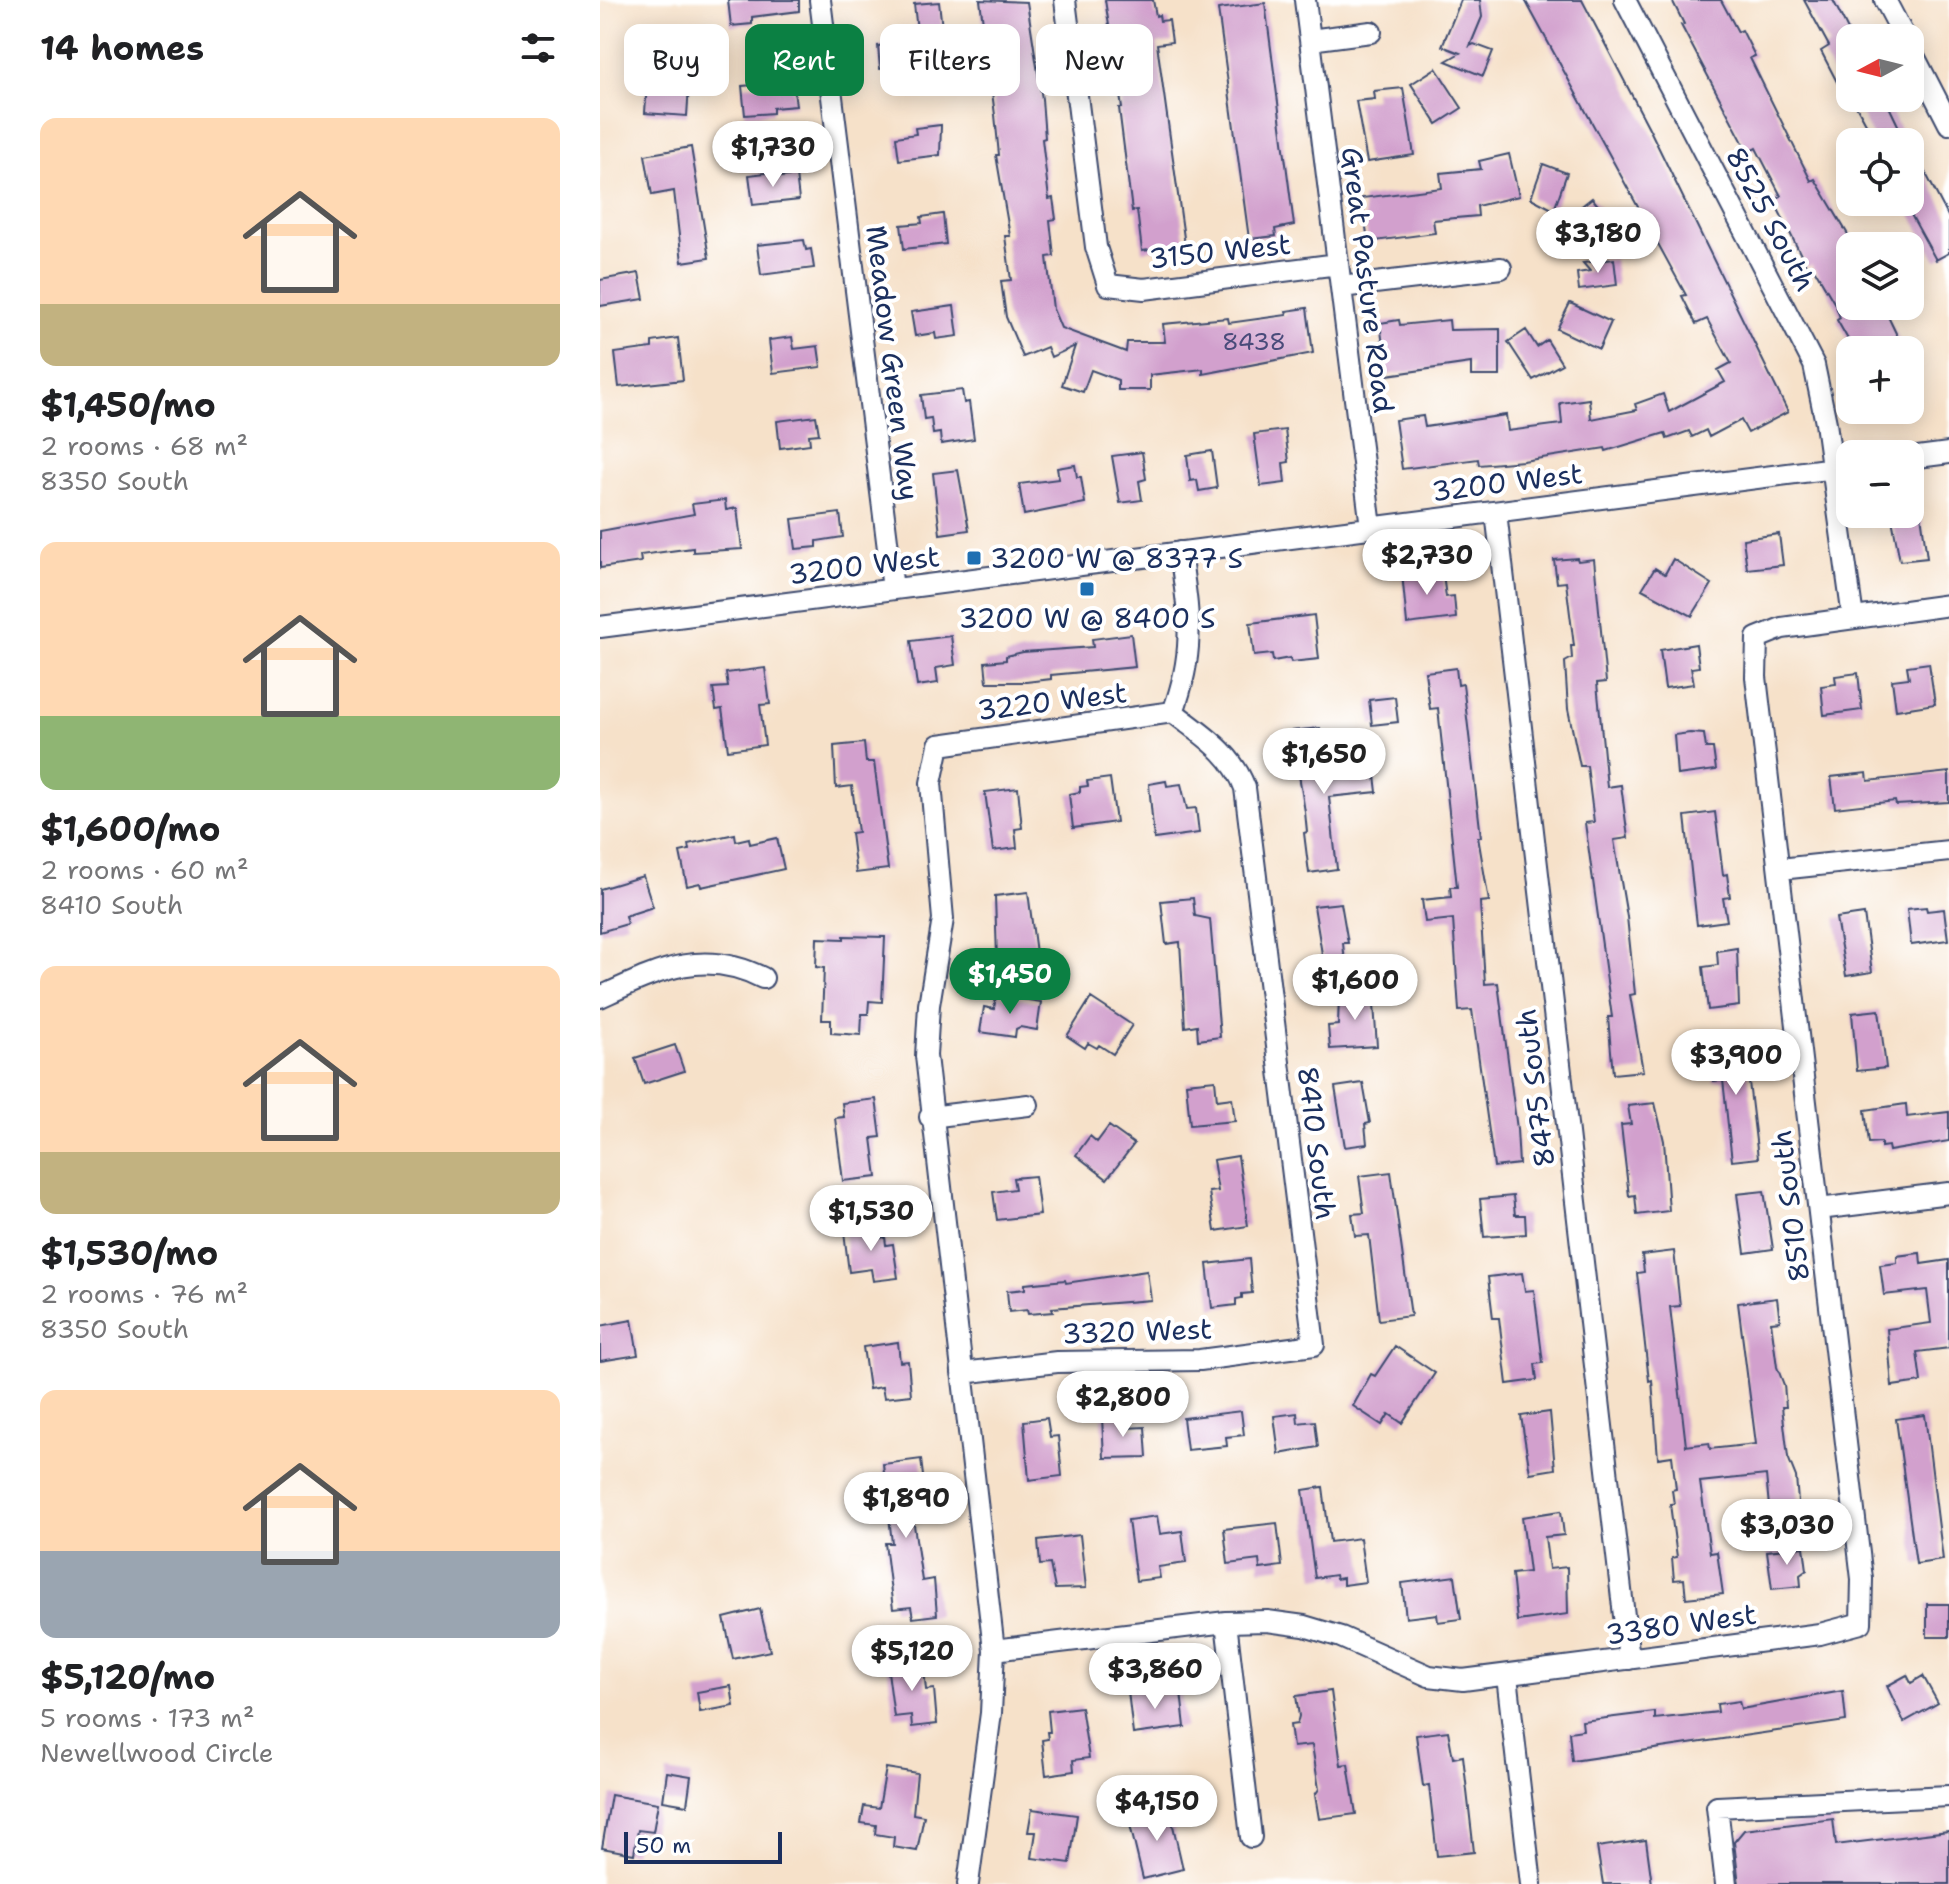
<!DOCTYPE html>
<html lang="en">
<head>
<meta charset="utf-8">
<style>
  :root { --surface:#fff; --page:#f2f2f2; --text:#202124; --muted:#757577; --accent:#0b8043 }
  body { margin:0; font-family:"Shantell Sans",sans-serif; background:var(--page); color:var(--text); height:100vh; display:flex; flex-direction:column; font-size:30px; white-space:nowrap }
  * { box-sizing:border-box; margin:0 }
  p { font-size:26px; color:var(--muted) }
  .icon { flex:none; width:44px; height:44px; fill:none; stroke:currentColor; stroke-width:2; stroke-linecap:round; stroke-linejoin:round }
  .map { position:relative; flex:1; overflow:hidden }
  .sheet { display:flex; flex-direction:column; background:var(--surface); width:600px }
  .sheet>* { flex:none }
  .hud { position:absolute; left:24px; top:24px; width:760px; height:72px; display:flex; gap:16px }
  .needle { width:52px; rotate:263deg }
  .tools { position:absolute; left:1236px; top:24px; display:grid; gap:16px }
  .tools a { display:grid; place-items:center; width:88px; height:88px; border-radius:16px; background:var(--surface); box-shadow:0 4px 20px #0003; font-size:40px }
  .scale { position:absolute; left:24px; bottom:20px; width:158px; box-sizing:border-box; padding-left:8px; border:4px solid #1b2f5e; border-top:0; font-size:22px; line-height:28px; white-space:nowrap; color:#1b2f5e; -webkit-text-stroke:6px #fff; paint-order:stroke }
  .price { position:absolute; translate:-50% -68px; padding:0 18px; border-radius:28px; background:#fff; color:#222; font-size:26px; line-height:52px; filter:drop-shadow(0 2px 4px #0008) }
  .price::after { content:''; position:absolute; left:50%; top:48px; width:24px; height:18px; margin-left:-12px; background:inherit; clip-path:polygon(0 0,100% 0,50% 100%) }
  .price.selected { background:var(--accent); color:#fff }
  ul { padding:0; list-style:none }
  li { display:grid; align-content:center; gap:16px; height:424px; padding:0 40px }
  li span { display:grid; place-items:center; height:248px; border-radius:16px; color:#555 }
  li>.icon { margin-inline-start:auto }
  span .icon { width:144px; height:144px; fill:#fffc; stroke-width:1 }
  li b { font-size:34px }
  h2 { display:flex; justify-content:space-between; align-items:center; height:96px; padding:0 40px; font-size:34px }
  .pill { padding:0 28px; border-radius:16px; background:var(--surface); box-shadow:0 4px 20px #0003; font-size:28px; line-height:72px }
  .pill.selected { background:var(--accent); color:#fff }
  main { display:flex; flex:1; min-height:0 }
  .map>svg:first-child { display:block }
  .building { fill:#d2a0cd }
  .lines { fill:none; stroke-linecap:round; stroke-linejoin:round }
  .minor-casing { stroke:#3c4a6e; stroke-width:24 }
  .minor { stroke:#fff; stroke-width:20 }
  .poi-dot { fill:#1f6fb2; stroke:#fff; stroke-width:3 }
  .labels { text-anchor:middle; stroke-width:8; stroke-linejoin:round; paint-order:stroke }
  .number-label { font-size:24px; fill:#494b7a }
  .street-label { font-size:28px; fill:#1b2f5e; stroke:#fff }
  .poi-label { font-size:28px; fill:#1b2f5e; stroke:#fff; text-anchor:start }
</style>
</head>
<body>
<main>
<section class="sheet">
<h2>14 homes<svg class="icon" aria-label="filters" viewBox="0 0 24 24"><path d="M4 7h16M4 17h16"/><circle cx="9" cy="7" r="2"/><circle cx="15" cy="17" r="2"/></svg></h2>
<ul>
<li><span style="background:linear-gradient(#ffd9b3 75%,#c2b280 0)"><svg class="icon" aria-label="home" viewBox="0 0 24 24"><path d="M3 11l9-7 9 7M6 9v11h12V9"/></svg></span><div><b>$1,450/mo</b><p>2 rooms · 68 m²</p><p>8350 South</p></div></li>
<li><span style="background:linear-gradient(#ffd9b3 70%,#8fb573 0)"><svg class="icon" aria-label="home" viewBox="0 0 24 24"><path d="M3 11l9-7 9 7M6 9v11h12V9"/></svg></span><div><b>$1,600/mo</b><p>2 rooms · 60 m²</p><p>8410 South</p></div></li>
<li><span style="background:linear-gradient(#ffd9b3 75%,#c2b280 0)"><svg class="icon" aria-label="home" viewBox="0 0 24 24"><path d="M3 11l9-7 9 7M6 9v11h12V9"/></svg></span><div><b>$1,530/mo</b><p>2 rooms · 76 m²</p><p>8350 South</p></div></li>
<li><span style="background:linear-gradient(#ffd9b3 65%,#9aa5b1 0)"><svg class="icon" aria-label="home" viewBox="0 0 24 24"><path d="M3 11l9-7 9 7M6 9v11h12V9"/></svg></span><div><b>$5,120/mo</b><p>5 rooms · 173 m²</p><p>Newellwood Circle</p></div></li>
</ul>
</section>
<div class="map">
<svg width="1349" height="1884" viewBox="0 0 1349 1884">
  <rect width="100%" height="100%" fill="#fff"/>
  <filter id="ink" filterUnits="userSpaceOnUse"><feTurbulence type="fractalNoise" baseFrequency=".0125" numOctaves="2"/><feDisplacementMap in="SourceGraphic" scale="16" xChannelSelector="R" yChannelSelector="G"/><feConvolveMatrix kernelMatrix="1 2 1 2 8 2 1 2 1" color-interpolation-filters="sRGB"/></filter>
  <filter id="wash" filterUnits="userSpaceOnUse"><feTurbulence type="fractalNoise" baseFrequency=".006" numOctaves="4" result="noise"/><feDisplacementMap in="SourceGraphic" scale="32" xChannelSelector="R" yChannelSelector="G"/><feGaussianBlur stdDeviation="1.8" result="paint"/><feColorMatrix in="noise" values="0 0 0 0 0 0 0 0 0 0 0 0 0 0 0 0 0 1.4 0 .05"/><feComposite in="paint" operator="in"/></filter>
  <g filter="url(#wash)">
    <rect width="100%" height="100%" fill="#f6e1c9"/>
    <g id="blocks">
      <!-- building -->
      <path class="building" d="M128,0H199V11L152,17V24L131,26Z
        M380,0L427,2L442,99L445,138L442,139L449,199L453,198L456,219L450,220L454,256L447,257L453,309L461,328L526,352L527,342H565L563,324L628,318L629,323L687,315L686,311L707,308L713,353L603,374V369L550,375V390H518V380L491,370L483,392L462,385L475,346L451,357L447,347L423,357L406,317L401,281L411,280L405,236H410L396,155H399L395,115Z
        M505,0H553L556,16L559,15L560,21L569,20L572,42L557,44L585,245L542,251L537,210L532,211L519,108H522Z
        M861,0H880L882,17L870,46L874,44L893,51L883,76L846,61L860,53L842,46Z
        M925,0H982L1049,128L1188,412L1148,433L1141,420L1109,437L1106,430L1092,437L1089,431L1067,439L1065,433L1006,451L1005,448L923,461L879,465L878,459L802,469L795,420L823,416L825,427L906,415L908,431L962,424L960,403L989,399L991,419L1037,410L1035,404L1063,394L1069,412L1125,382L1118,370L1131,363L1107,319L1096,324L1082,296L1086,295Z
        M1072,0H1121L1138,32L1142,30L1155,56L1150,58L1211,181L1215,179L1253,243L1250,244V306H1283L1304,350H1254L1237,320L1240,318L1236,306L1212,265L1207,267L1178,209L1175,200L1181,196L1156,148L1148,152L1081,25L1084,24Z
        M1204,0H1233L1250,34V78L1238,84L1221,51L1229,46Z
        M339,2L342,28L317,30L314,4Z
        M665,3L694,225L675,229L676,236L649,239L618,9Z
        M320,41L324,71L302,73L301,67L280,69L278,46Z
        M836,68L862,108L837,124L811,84Z
        M193,82L196,106L173,108V113L145,115L142,86Z
        M47,83L89,86L87,116L45,113Z
        M803,88L814,155L767,162L756,101L775,99L774,91Z
        M1252,98H1285L1306,142H1276Z
        M341,125L340,155L299,160L296,137L316,134L315,128Z
        M91,147L109,258L82,262L74,191L52,195L45,155Z
        M909,154L919,196L877,206L878,216L833,220L835,233L768,242L762,198L842,188L840,173L881,169L879,161Z
        M943,164L967,173L954,210L931,198Z
        M1324,170L1349,218V253L1336,260L1304,202H1310V177Z
        M173,172L174,178L196,175L199,200L153,205L149,175Z
        M992,198L1013,224L976,254L963,237L978,225L964,220Z
        M343,214L346,244L304,249L301,225L322,223L321,217Z
        M204,240L206,250L211,249L214,268L161,275L157,245Z
        M1014,259L1017,285L979,290L977,273L990,271L983,263Z
        M39,273L44,299L0,306V280Z
        M970,303L1011,322L999,349L957,329Z
        M354,306L358,336L336,339L335,333L315,336L311,312Z
        M799,320L800,325L849,320L850,330L900,329V376H871V363L787,375L780,323Z
        M926,330L937,347L947,340L962,364L933,380L908,342Z
        M192,337L194,349L218,346L221,367L173,373L169,340Z
        M78,338L83,380L19,387L15,353L52,348V342Z
        M362,390L364,403L369,402L374,439L341,444L340,433L333,434L331,418L324,419L321,395Z
        M216,416L219,434L209,435L210,444L180,448L177,421Z
        M685,430L689,462L683,463L685,483L661,486L654,434Z
        M612,451L617,488L599,491L597,480L590,481L587,455Z
        M542,452L546,479L539,481L542,500L520,503L512,456Z
        M475,465L477,477H481L485,503L424,515L419,484L459,479L457,468Z
        M358,470L369,530L340,534L333,473Z
        M125,500L126,510L137,508L142,549L93,552V548L40,555L41,562L0,568V531L94,514L92,504Z
        M240,513L243,537L217,541V547L196,549L192,519Z
        M1291,514H1321L1327,558L1300,561Z
        M1179,534L1183,565L1147,569L1143,539Z
        M977,558L978,561L994,559L1006,682L997,683L1007,787L1021,785L1028,838L1014,840L1027,917L1035,994L1030,995L1043,1071L1013,1074L1008,1017H1012L985,823L994,822L987,766H980L968,709L965,662L972,658L971,646H974L966,582L957,583L954,560Z
        M1073,559L1112,584L1092,616L1042,589L1055,568L1065,574Z
        M842,568L846,597L854,596L856,618L807,624L802,573Z
        M714,615L719,659L691,662L690,658L673,661L672,654L654,656L650,623Z
        M531,634L535,667L451,675V679L426,682H387L385,662L406,660V656L423,652L493,647L492,639Z
        M351,636L355,665L336,668L338,683L317,686L311,641Z
        M1096,644L1099,667L1091,668L1094,684L1065,688L1060,650Z
        M1329,663L1335,704L1296,710L1292,680L1309,678L1307,666Z
        M165,668L170,704L160,705L165,745L128,750L122,709L116,710L113,688L128,687L126,673Z
        M856,668L858,685L863,684L881,837H878L889,901L880,902L885,984L898,983L917,1129L919,1164L894,1167L872,1010L859,1011L853,919L825,922L822,900L851,897L850,887H857L838,708L830,709L825,672Z
        M1258,673L1262,710L1224,715L1221,686L1236,684L1235,676Z
        M795,697L798,722L772,725L769,700Z
        M720,728L727,772L774,767L777,792L729,797L737,869L709,873L704,833L707,832L705,812L692,731Z
        M1090,733L1104,734L1106,748H1113L1116,770L1077,775L1074,735Z
        M264,743L266,762H274L288,869L256,873L251,833L258,832L252,786L236,788L234,746Z
        M1349,772V802L1296,805L1295,801L1235,808L1231,777L1267,773L1268,781Z
        M510,778L516,822L473,828L469,794L480,792V787L488,786L487,781Z
        M566,781L567,786L581,784L587,809L596,808L599,833L554,839L549,784Z
        M418,788L422,828L415,829L417,848L393,851L385,792Z
        M1115,812L1123,875L1127,874L1130,897L1123,898L1127,921L1097,925L1085,816Z
        M135,834L136,841L149,838L150,844L177,838L184,869L101,887L100,883L87,886L80,852L89,850L88,844Z
        M43,876L53,907L25,916L27,924L0,932V889Z
        M428,892L436,953L397,958L395,896Z
        M593,898L595,916L610,919L620,1037L598,1040L597,1025L585,1027L580,942L566,944L561,901Z
        M741,903L748,943H743L745,963L724,966L714,906Z
        M1326,907L1327,911L1344,909L1348,940L1311,945L1307,909Z
        M1264,914L1272,972L1246,976L1236,918Z
        M244,936L285,937L282,1002L269,1001L268,1014H262L261,1035L231,1033V1020H222L224,968L216,967L217,938L244,939Z
        M1137,948L1139,1006L1108,1010L1103,967L1118,965L1117,951Z
        M773,991L777,1046L730,1049L728,1026L738,1025L739,996Z
        M396,995L441,1002L437,1030L420,1027L416,1029L415,1037L380,1032L384,1007L394,1009Z
        M491,998L532,1025L513,1054L499,1045L497,1048L488,1043L485,1048L467,1036Z
        M1279,1010L1286,1068L1257,1071L1252,1013Z
        M1144,1040L1158,1158L1132,1161L1123,1080L1114,1081L1111,1044Z
        M75,1045L84,1071L44,1084L35,1058Z
        M615,1080L617,1100L632,1098L635,1121L590,1125L586,1083Z
        M763,1083L770,1123L765,1124L767,1144L745,1147L735,1087Z
        M276,1099L281,1137L272,1138L277,1177L243,1181L235,1118L244,1117L242,1103Z
        M1055,1103L1064,1141L1069,1211L1037,1215L1035,1195L1029,1196L1021,1125L1031,1124L1028,1106Z
        M1306,1104L1307,1117L1349,1112V1141L1289,1151L1288,1146L1281,1147V1142L1269,1143L1265,1110Z
        M509,1126L534,1144L507,1179L476,1155L490,1136L497,1142Z
        M638,1156L648,1226L615,1231L609,1192L618,1191L613,1160Z
        M791,1172L811,1316L779,1320L769,1235L755,1236L752,1214L764,1213L759,1176Z
        M435,1176L440,1215L397,1220L393,1192L415,1189L413,1178Z
        M1164,1191L1173,1249L1145,1253L1137,1194Z
        M913,1196L915,1215H925L926,1234L884,1237L880,1199Z
        M278,1225L280,1238L285,1237L286,1245L293,1244L298,1278L273,1281L271,1269L249,1272L244,1232Z
        M1074,1251L1080,1306L1070,1307L1086,1446L1109,1443L1110,1449L1156,1444L1138,1303L1177,1298L1180,1321L1171,1322L1177,1367L1184,1385L1186,1407H1182L1188,1457L1196,1477L1199,1514L1170,1517L1166,1475L1100,1482L1110,1553L1117,1552L1123,1594L1086,1598L1084,1579L1074,1580L1072,1558L1077,1557L1070,1504H1074L1072,1490L1076,1489L1072,1456L1058,1458L1052,1380L1049,1381L1037,1273L1044,1272L1042,1255Z
        M1320,1253L1321,1264L1349,1260V1348L1317,1352L1321,1382L1292,1386L1287,1329L1331,1323L1327,1290L1284,1295L1280,1265L1297,1263V1256Z
        M649,1259L652,1293L642,1294V1298L636,1299V1305L612,1308L607,1264Z
        M547,1271L551,1300L452,1308L453,1312L428,1314L427,1310L409,1312L407,1291L425,1289V1284L465,1280L466,1283Z
        M922,1273L925,1291L934,1290L943,1363L935,1364L937,1380L907,1384L899,1318H893L888,1277Z
        M32,1320L38,1355L0,1361V1326Z
        M298,1342L300,1362L308,1361L311,1395L284,1398L282,1387L269,1389L263,1347Z
        M795,1346L835,1373L802,1423L789,1414L782,1425L753,1406L771,1374L775,1376Z
        M641,1411L644,1435L626,1437L627,1446L587,1450L583,1418Z
        M950,1412L955,1469L930,1473L921,1416Z
        M697,1413L698,1423L715,1421L718,1447L679,1454L674,1416Z
        M1325,1415L1343,1560L1316,1564L1296,1419Z
        M525,1416V1428L545,1427L547,1457L504,1458L502,1417Z
        M447,1418L450,1437L458,1436L462,1476L429,1480L424,1421Z
        M321,1459L325,1493L314,1494L316,1511H312L322,1581L334,1579L337,1615L313,1618L311,1607L293,1609L285,1543H292L283,1464Z
        M723,1487L730,1542L760,1538L766,1582L743,1585V1578L736,1579L735,1575L715,1578L703,1490Z
        M961,1511L964,1535L945,1537L949,1569L967,1567L968,1614L917,1621L912,1574L929,1572L922,1517Z
        M557,1516L560,1534L582,1531L586,1563L558,1567L560,1578L536,1581L528,1520Z
        M677,1523L682,1566L660,1569L659,1560L628,1564L624,1529Z
        M480,1535L486,1588L455,1589L450,1564L440,1565L438,1540Z
        M1204,1547L1207,1570L1200,1575L1201,1586L1172,1589L1167,1551Z
        M855,1576L861,1619L838,1622L837,1614L806,1618L802,1583Z
        M1327,1604H1349V1637H1327Z
        M160,1609L170,1651L133,1659L124,1618Z
        M323,1660L326,1690L334,1689L337,1724L312,1727L311,1715L294,1717L287,1664Z
        M1307,1675L1311,1683L1323,1676L1338,1703L1304,1722L1287,1686Z
        M131,1686L134,1706L100,1712L97,1692Z
        M549,1688L550,1696L581,1692L585,1727L533,1734L528,1691Z
        M731,1691L741,1765L748,1764L756,1814L719,1819L715,1795L719,1789L712,1745L693,1747L690,1725L697,1724L699,1716L696,1696Z
        M1243,1691L1246,1721L972,1761L969,1732L983,1730L982,1721L1055,1712V1719L1118,1712L1117,1704L1139,1701L1141,1709Z
        M481,1707L489,1758L473,1760L474,1771L446,1775L442,1740L448,1739L447,1732H450L448,1711Z
        M848,1731L853,1758L863,1756L874,1852L837,1856L829,1785L823,1786L816,1735Z
        M286,1768L317,1773L313,1814L324,1816L317,1851L293,1847L294,1837L275,1834L276,1825L261,1823L264,1806L279,1808Z
        M67,1772L91,1776L87,1805L63,1801Z
        M11,1795L58,1803L53,1832L38,1830L34,1854L2,1848Z
        M568,1804L583,1869L543,1879L530,1825L548,1820L545,1810Z
        M432,1809L477,1815L470,1863L432,1858L436,1832H428Z
        M1233,1819L1236,1845L1349,1831V1884H1139L1134,1842L1144,1830Z
        M1046,1840L1052,1884H1003L997,1847Z"/>
    </g>
  </g>
  <g filter="url(#ink)">
    <use href="#blocks" fill-opacity="0" stroke="#3c4a6e" stroke-width="2"/>
    <g class="lines">
      <defs>
        <path id="minor" d="M220,0L293,589
          M465,0L496,247L508,285L544,289L738,264
          M705,0L771,527
          M1025,0L1214,365L1226,423L1253,618
          M1285,0L1305,38
          M710,40L771,32
          M1310,48L1349,124
          M741,287L901,268
          M1310,458L1349,453
          M896,512L1029,1659
          M0,627L1250,466
          M1180,869L1349,851
          M0,997C57,971 103,947 163,978
          M330,1117L428,1105
          M1219,1209L1349,1193
          M362,1373L457,1362L600,1360L714,1345L645,788C632,752 602,735 573,712C596,649 589,617 580,552
          M626,1622L651,1837
          M394,1650L626,1622L667,1621L704,1626L741,1637L829,1676L863,1680L1220,1634L1261,1623L1262,1579L1156,677L1157,638L1182,628L1349,605
          M907,1676L931,1884
          M368,1884L391,1713L394,1650L326,1056L329,1005L343,919L331,783L339,745L573,712
          M1126,1884L1117,1807L1349,1796"/>
      </defs>
      <!-- minor casing -->
      <use href="#minor" class="minor-casing"/>
      <!-- minor -->
      <use href="#minor" class="minor"/>
    </g>
  </g>
  <!-- markers -->
  <g class="poi-dot">
    <rect x="366" y="550" width="16" height="16" rx="4"/>
    <rect x="479" y="581" width="16" height="16" rx="4"/>
  </g>
  <g class="labels">
    <!-- number labels -->
    <g class="number-label">
      <text x="654" y="350">8438</text>
    </g>
    <!-- street labels -->
    <g class="street-label">
      <text transform="translate(1171 219) rotate(62)" y="10">8525 South</text>
      <text transform="translate(620 251) rotate(-6)" y="10">3150 West</text>
      <text transform="translate(768 280) rotate(83)" y="10">Great Pasture Road</text>
      <text transform="translate(293 363) rotate(83)" y="10">Meadow Green Way</text>
      <text transform="translate(907 482) rotate(-7)" y="10">3200 West</text>
      <text transform="translate(264 565) rotate(-7)" y="10">3200 West</text>
      <text transform="translate(452 701) rotate(-7)" y="10">3220 West</text>
      <text transform="translate(935 1088) rotate(-97)" y="10">8475 South</text>
      <text transform="translate(717 1143) rotate(83)" y="10">8410 South</text>
      <text transform="translate(1190 1206) rotate(-97)" y="10">8510 South</text>
      <text transform="translate(537 1331) rotate(-2)" y="10">3320 West</text>
      <text transform="translate(1081 1624) rotate(-8)" y="10">3380 West</text>
    </g>
    <!-- poi labels -->
    <g class="poi-label">
      <text x="390" y="568">3200 W @ 8377 S</text>
      <text x="487" y="628" text-anchor="middle">3200 W @ 8400 S</text>
    </g>
  </g>
</svg>
<div class="tools">
<a><svg class="needle" viewBox="-14 -14 28 28"><path d="M0-13l5 13h-10z" fill="#e53935"/><path d="M0 13l5-13h-10z" fill="#757577"/></svg></a>
<a><svg class="icon" aria-label="locate" viewBox="0 0 24 24"><circle cx="12" cy="12" r="6"/><path d="M12 2v4M12 18v4M2 12h4M18 12h4"/></svg></a>
<a><svg class="icon" aria-label="layers" viewBox="0 0 24 24"><path d="M12 4l9 5-9 5-9-5zM3 14l9 5 9-5"/></svg></a>
<a>+</a>
<a>−</a>
</div>
<div class="scale">50 m</div>
<b class="price" style="left:173px;top:189px">$1,730</b>
<b class="price" style="left:998px;top:275px">$3,180</b>
<b class="price" style="left:827px;top:597px">$2,730</b>
<b class="price" style="left:724px;top:796px">$1,650</b>
<b class="price selected" style="left:410px;top:1016px">$1,450</b>
<b class="price" style="left:755px;top:1022px">$1,600</b>
<b class="price" style="left:1136px;top:1097px">$3,900</b>
<b class="price" style="left:271px;top:1253px">$1,530</b>
<b class="price" style="left:523px;top:1439px">$2,800</b>
<b class="price" style="left:306px;top:1540px">$1,890</b>
<b class="price" style="left:1187px;top:1567px">$3,030</b>
<b class="price" style="left:312px;top:1693px">$5,120</b>
<b class="price" style="left:555px;top:1711px">$3,860</b>
<b class="price" style="left:557px;top:1843px">$4,150</b>
<div class="hud">
<a class="pill">Buy</a>
<a class="pill selected">Rent</a>
<a class="pill">Filters</a>
<a class="pill">New</a>
</div>
</div>
</main>
</body>
</html>
